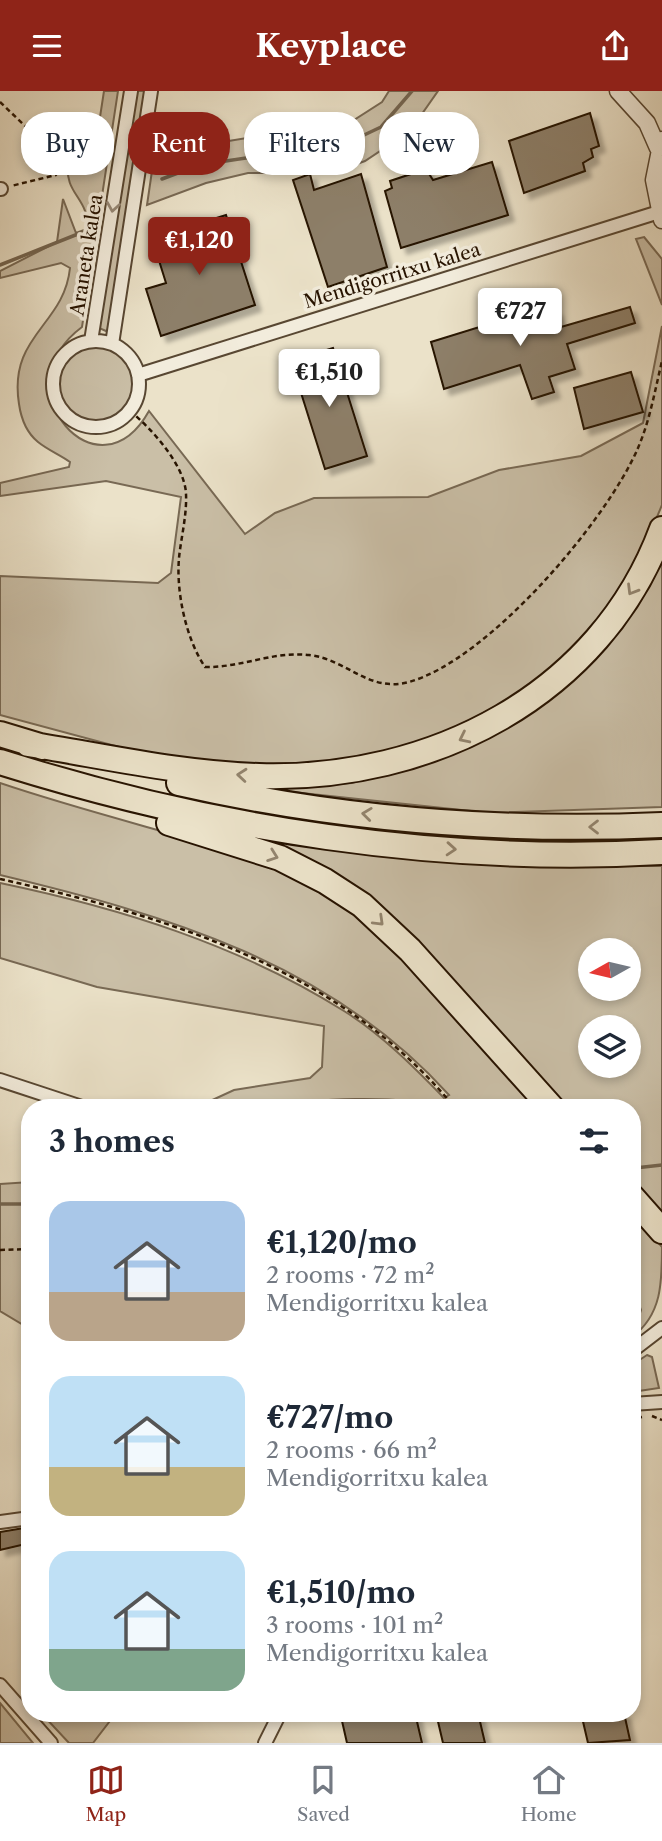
<!DOCTYPE html>
<html lang="en">
<head>
<meta charset="utf-8">
<style>
  :root { --surface:#fff; --page:#f2f2f3; --text:#1f2937; --muted:#747a83; --line:#e0e1e3; --accent:#8f2418 }
  body { margin:0; font-family:"Libre Caslon Text",serif; background:var(--page); color:var(--text); height:100vh; display:flex; flex-direction:column; font-size:26px; white-space:nowrap }
  * { box-sizing:border-box; margin:0 }
  p { font-size:23px; color:var(--muted) }
  .icon { flex:none; width:38px; height:38px; fill:none; stroke:currentColor; stroke-width:2; stroke-linecap:round; stroke-linejoin:round }
  .map { position:relative; flex:1; overflow:hidden }
  .panel { position:absolute; left:21px; top:1008px; width:620px; height:623px; display:flex; flex-direction:column; background:var(--surface); border-radius:28px; box-shadow:0 4px 10px #0003 }
  .panel>* { flex:none }
  .hud { position:absolute; left:21px; top:21px; width:621px; height:63px; display:flex; gap:14px }
  .needle { width:46px; rotate:262deg }
  .fabs { position:absolute; left:578px; top:847px; display:grid; gap:14px }
  .fabs a { display:grid; place-items:center; width:63px; height:63px; border-radius:50%; background:var(--surface); box-shadow:0 4px 10px #0003; font-size:35px }
  .price { position:absolute; translate:-50% -60px; padding:0 16px; border-radius:7px; background:#fff; color:#222; font-size:23px; line-height:46px; filter:drop-shadow(0 2px 4px #0008) }
  .price::after { content:''; position:absolute; left:50%; top:42px; width:21px; height:16px; margin-left:-10px; background:inherit; clip-path:polygon(0 0,100% 0,50% 100%) }
  .price.active { background:var(--accent); color:#fff }
  ul { padding:0; list-style:none }
  li { display:flex; align-items:center; gap:21px; height:175px; padding:0 28px }
  li span { display:grid; place-items:center; flex:none; width:196px; height:140px; border-radius:21px; color:#555 }
  li>.icon { margin-inline-start:auto }
  span .icon { width:84px; height:84px; fill:#fffc; stroke-width:1 }
  li b { font-size:30px }
  h2 { display:flex; justify-content:space-between; align-items:center; height:84px; padding:0 28px; font-size:30px }
  .chip { padding:0 24px; border-radius:28px; background:var(--surface); box-shadow:0 4px 10px #0003; font-size:24px; line-height:63px }
  .chip.active { background:var(--accent); color:#fff }
  header { display:flex; justify-content:space-between; align-items:center; height:91px; padding:0 28px; background:var(--accent); color:#fff; font-size:32px; font-weight:700 }
  .tab-bar { display:flex; justify-content:space-around; align-items:center; height:98px; border-top:2px solid var(--line); background:var(--surface); font-size:19px; color:var(--muted) }
  .tab-bar a { display:grid; justify-items:center; gap:4px }
  .tab-bar .active { color:var(--accent) }
  .map>svg:first-child { display:block }
  .green { fill:#cabfa7; stroke:#786954; stroke-width:2; fill-rule:evenodd }
  .lines { fill:none; stroke-linecap:round; stroke-linejoin:round }
  .stream { stroke:#746550; stroke-width:3.5 }
  .building { fill:#8d7f69; stroke:#271300; stroke-width:2; filter:url(#shadow) }
  .minor-casing { stroke:#584732; stroke-width:16 }
  .tertiary-casing { stroke:#584732; stroke-width:19 }
  .motorway-casing { stroke:#271300; stroke-width:28 }
  .path { stroke:#271300; stroke-width:2.5; stroke-dasharray:5 3.5; stroke-linecap:butt }
  .minor { stroke:#f2ecdc; stroke-width:12 }
  .tertiary { stroke:#f2ecdc; stroke-width:16 }
  .motorway { stroke:#ebe2c9; stroke-width:24 }
  .oneway { stroke:#978a79 }
  .oneway2 { stroke:#93856f }
  .labels { text-anchor:middle; stroke-width:7; stroke-linejoin:round; paint-order:stroke }
  .street-label { font-size:19px; fill:#271300; stroke:#f2ecdc }
</style>
</head>
<body>
<header><svg class="icon" aria-label="menu" viewBox="0 0 24 24"><path d="M4 6h16M4 12h16M4 18h16"/></svg>Keyplace<svg class="icon" aria-label="share" viewBox="0 0 24 24"><path d="M12 15V3M7 8l5-5 5 5M5 13v7h14v-7"/></svg></header>
<div class="map">
<svg width="662" height="1652" viewBox="0 0 662 1652">
  <defs>
    <filter id="shadow"><feDropShadow dx="6" dy="6" stdDeviation="2" flood-color="#0004"/></filter>
  </defs>
  <rect width="100%" height="100%" fill="#ebe2c9"/>
  <filter id="stains"><feTurbulence type="fractalNoise" baseFrequency=".00286" numOctaves="4"/><feColorMatrix values="0 0 0 0 .2 0 0 0 0 .09 0 0 0 0 .02 0 0 0 .5 -.17"/></filter>
  <radialGradient id="worn" r=".72"><stop offset=".6" stop-color="#630" stop-opacity="0"/><stop offset="1" stop-color="#630" stop-opacity=".3"/></radialGradient>
  <!-- green -->
  <path class="green" d="M104,0H118L82,236C0,297 98,411 149,320L245,443L275,422L314,407L428,406L499,379L581,365L643,332L662,235V414L635,478L594,538L537,593L424,654L293,678L160,667L0,624V485L158,492L171,482L181,406L106,390L0,405V392L69,376L70,371C60,364 48,359 38,351C27,342 21,327 19,313C8,244 64,235 70,177L61,172L0,187V180L57,151L63,108L76,142L87,138C90,107 64,104 68,72L84,82L92,78Z
    M135,0H147L109,238L106,240L99,237Z
    M389,0H438L410,40L365,70L332,82H248L206,92L147,114L153,73L192,56L265,44L329,45L382,11Z
    M644,146L662,168V214L636,148Z
    M57 294a38 38 0 1 1 76 0a38 38 0 1 1-76 0Z
    M662,460V716L490,722L264,698L352,692L441,665L517,627Z
    M0,692C59,712 119,728 179,745C228,759 278,772 322,800C408,855 472,942 540,1017H195L234,999L310,987L322,976L324,935L97,896L0,867V792C120,817 239,854 344,920C381,943 414,976 444,1007L449,1004C330,872 167,824 0,784Z
    M245,746C382,766 524,776 662,775V1131L632,1096V1017H560L403,846ZM590,859H628V898H590ZM590,936H628V975H590Z
    M30,1091V1238L0,1220V1093Z
    M632,1120L662,1156C662,1191 662,1224 632,1246L641,1219L632,1194Z
    M647,1264L652,1266L659,1297L632,1301V1274Z
    M0,1612L33,1652H0Z
    M41,1622H116L93,1652H69Z"/>
  <g class="lines">
    <!-- stream -->
    <path class="stream" d="M162,88L199,74L287,61L324,63L381,36L412,0
      M0,174L83,141
      M255,1017C322,1008 388,1004 456,1017
      M635,1077L662,1074
      M0,1113H30"/>
  </g>
  <!-- building -->
  <path class="building" d="M590,22L599,55L591,58L593,66L583,72L585,80L524,102L509,50Z
    M492,71L508,124L401,157L385,100L392,97L390,90L426,78L433,89Z
    M310,83L314,99L361,83L387,176L328,196L293,89Z
    M226,124L255,214L161,245L146,198L166,192L152,147Z
    M630,216L635,232L567,253L575,278L549,286L554,301L532,308L520,274L444,298L431,251L528,221L530,226L556,219L561,236Z
    M333,257L367,365L325,378L291,270Z
    M631,281L643,321L584,338L574,297Z
    M30,1436V1452L0,1459V1441Z
    M375,1622H415L422,1652H347L342,1630Z
    M436,1622H478L485,1652H443Z
    M581,1622H624L630,1649L588,1652Z"/>
  <g class="lines">
    <defs>
      <path id="minor" d="M0,98H1
        M91,250L131,0
        M53 293a43 43 0 1 1 86 0a43 43 0 1 1-86 0Z
        M112,253L151,0
        M138,284L659,121
        M0,989L85,1017
        M632,1260L662,1237
        M632,1313L662,1311
        M0,1431L30,1427
        M0,1594L51,1652
        M265,1652L280,1622"/>
      <path id="tertiary" d="M618,0L647,32L658,57
        M662,49L654,89L662,129"/>
      <path id="motorway" d="M0,643L43,656
        M28,653C104,665 182,683 259,685C431,690 600,605 662,438
        M0,671C213,738 439,774 662,761
        M179,692C337,728 501,741 662,734
        M169,732L280,767L325,790L362,814L410,859L552,1017
        M632,1106L662,1140"/>
    </defs>
    <!-- minor casing -->
    <use href="#minor" class="minor-casing"/>
    <!-- tertiary casing -->
    <use href="#tertiary" class="tertiary-casing"/>
    <!-- motorway casing -->
    <use href="#motorway" class="motorway-casing"/>
    <!-- path -->
    <path class="path" d="M0,11L47,56L59,72L56,84L11,95
      M130,320C151,337 185,374 186,403C187,424 181,447 179,467C176,501 186,548 205,576C240,577 273,560 309,564C347,568 368,602 409,591C488,569 606,431 638,357C650,329 655,299 662,270
      M0,788C167,825 343,879 455,1017
      M0,1159L30,1158
      M632,1200L638,1216L632,1236
      M652,1325L662,1329
      M632,1328L642,1326"/>
    <!-- minor -->
    <use href="#minor" class="minor"/>
    <!-- tertiary -->
    <use href="#tertiary" class="tertiary"/>
    <!-- motorway -->
    <use href="#motorway" class="motorway"/>
  </g>
  <!-- one-way arrows -->
  <defs><path id="oneway-chevron" d="M-2-3.5L2.5 0L-2 3.5" fill="none" stroke-width="1.6" stroke-linecap="round" stroke-linejoin="round" transform="scale(1.75)"/></defs>
  <use class="oneway" href="#oneway-chevron" transform="translate(113 116) rotate(99)"/>
  <g class="oneway2">
    <use href="#oneway-chevron" transform="translate(632 499) rotate(121)"/>
    <use href="#oneway-chevron" transform="translate(464 647) rotate(154)"/>
    <use href="#oneway-chevron" transform="translate(242 684) rotate(-175)"/>
    <use href="#oneway-chevron" transform="translate(367 723) rotate(-173)"/>
    <use href="#oneway-chevron" transform="translate(594 736) rotate(-180)"/>
    <use href="#oneway-chevron" transform="translate(451 758) rotate(4)"/>
    <use href="#oneway-chevron" transform="translate(273 765) rotate(20)"/>
    <use href="#oneway-chevron" transform="translate(379 830) rotate(44)"/>
  </g>
  <g class="labels">
    <!-- street labels -->
    <g class="street-label">
      <text transform="translate(86 164) rotate(-81)" y="7">Araneta kalea</text>
      <text transform="translate(392 184) rotate(-17)" y="7">Mendigorritxu kalea</text>
    </g>
  </g>
  <rect width="100%" height="100%" filter="url(#stains)"/>
  <rect width="100%" height="100%" fill="url(#worn)"/>
</svg>
<div class="fabs">
<a><svg class="needle" viewBox="-14 -14 28 28"><path d="M0-13l5 13h-10z" fill="#e53935"/><path d="M0 13l5-13h-10z" fill="#747a83"/></svg></a>
<a><svg class="icon" aria-label="layers" viewBox="0 0 24 24"><path d="M12 4l9 5-9 5-9-5zM3 14l9 5 9-5"/></svg></a>
</div>
<b class="price active" style="left:199px;top:186px">€1,120</b>
<b class="price" style="left:520px;top:257px">€727</b>
<b class="price" style="left:329px;top:318px">€1,510</b>
<div class="hud">
<a class="chip">Buy</a>
<a class="chip active">Rent</a>
<a class="chip">Filters</a>
<a class="chip">New</a>
</div>
<section class="panel">
<h2>3 homes<svg class="icon" aria-label="filters" viewBox="0 0 24 24"><path d="M4 7h16M4 17h16"/><circle cx="9" cy="7" r="2"/><circle cx="15" cy="17" r="2"/></svg></h2>
<ul>
<li><span style="background:linear-gradient(#a9c7e8 65%,#b9a48a 0)"><svg class="icon" aria-label="home" viewBox="0 0 24 24"><path d="M3 11l9-7 9 7M6 9v11h12V9"/></svg></span><div><b>€1,120/mo</b><p>2 rooms · 72 m²</p><p>Mendigorritxu kalea</p></div></li>
<li><span style="background:linear-gradient(#bfe0f5 65%,#c2b280 0)"><svg class="icon" aria-label="home" viewBox="0 0 24 24"><path d="M3 11l9-7 9 7M6 9v11h12V9"/></svg></span><div><b>€727/mo</b><p>2 rooms · 66 m²</p><p>Mendigorritxu kalea</p></div></li>
<li><span style="background:linear-gradient(#bfe0f5 70%,#7fa58c 0)"><svg class="icon" aria-label="home" viewBox="0 0 24 24"><path d="M3 11l9-7 9 7M6 9v11h12V9"/></svg></span><div><b>€1,510/mo</b><p>3 rooms · 101 m²</p><p>Mendigorritxu kalea</p></div></li>
</ul>
</section>
</div>
<nav class="tab-bar">
<a class="active"><svg class="icon" aria-label="map" viewBox="0 0 24 24"><path d="M3 6l6-2 6 2 6-2v14l-6 2-6-2-6 2zM9 4v14M15 6v14"/></svg>Map</a>
<a><svg class="icon" aria-label="saved" viewBox="0 0 24 24"><path d="M7 4h10v16l-5-4-5 4z"/></svg>Saved</a>
<a><svg class="icon" aria-label="home" viewBox="0 0 24 24"><path d="M3 11l9-7 9 7M6 9v11h12V9"/></svg>Home</a>
</nav>
</body>
</html>
